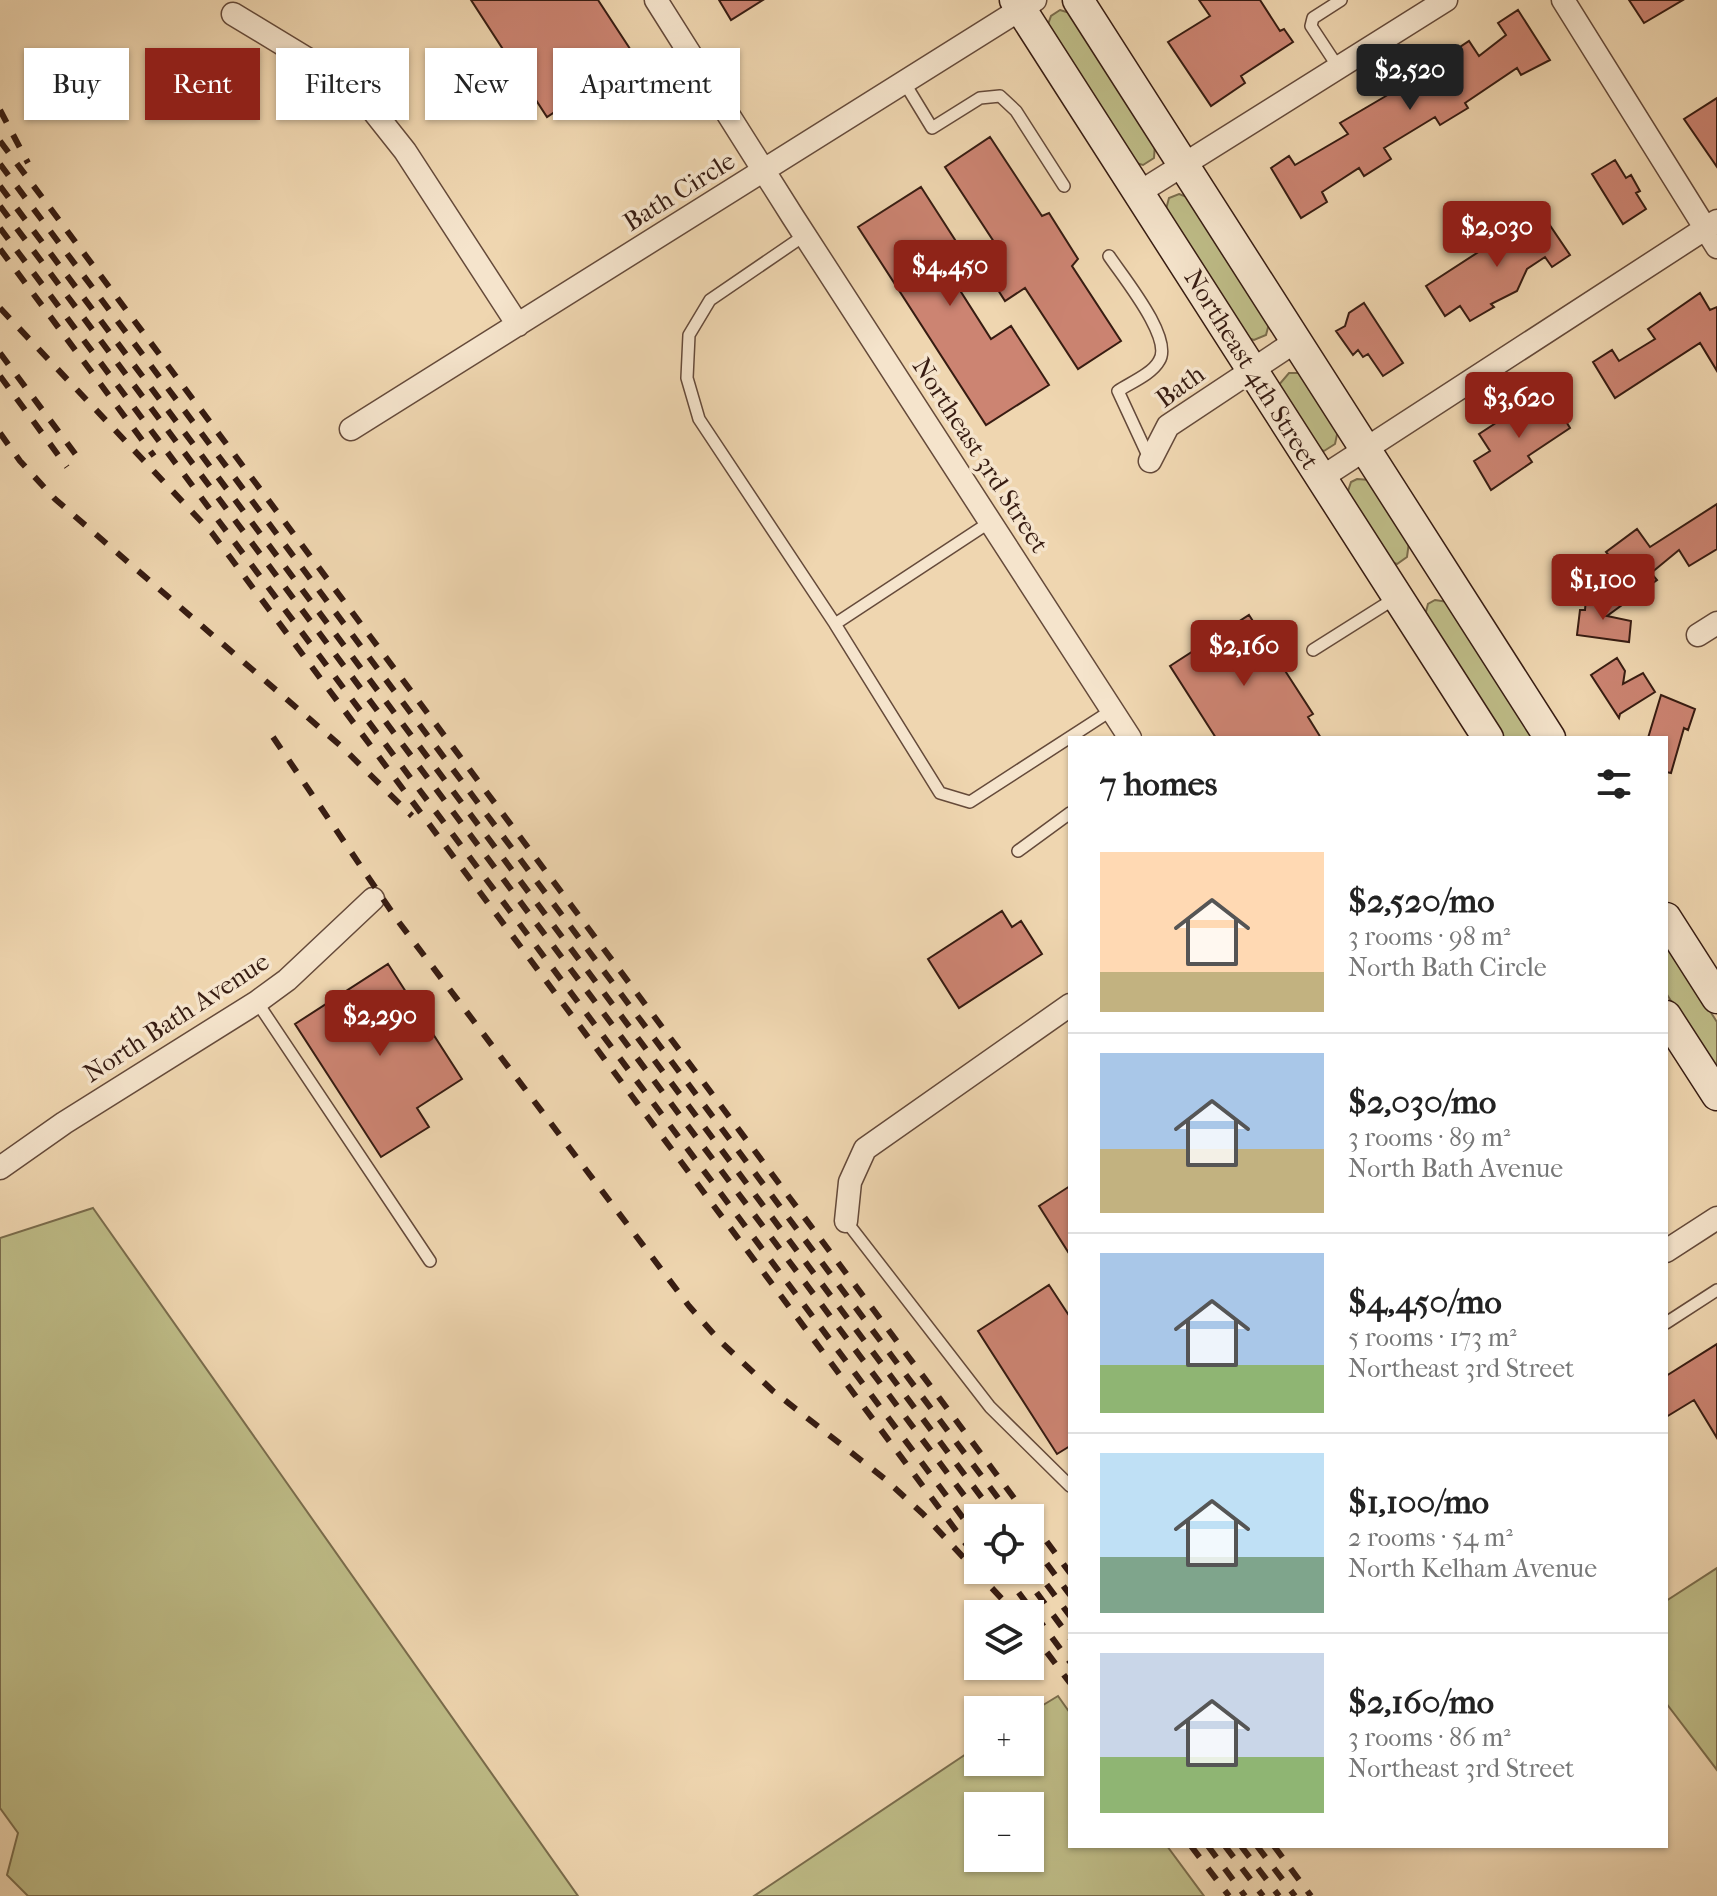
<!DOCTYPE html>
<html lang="en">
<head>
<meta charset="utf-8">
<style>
  :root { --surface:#fff; --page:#f2f2f2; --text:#222; --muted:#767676; --line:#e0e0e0; --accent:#8f2418 }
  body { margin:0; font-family:"IM FELL French Canon",serif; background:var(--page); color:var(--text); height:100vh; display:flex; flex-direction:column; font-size:30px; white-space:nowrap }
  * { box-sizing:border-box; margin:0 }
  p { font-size:26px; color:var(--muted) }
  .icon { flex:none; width:44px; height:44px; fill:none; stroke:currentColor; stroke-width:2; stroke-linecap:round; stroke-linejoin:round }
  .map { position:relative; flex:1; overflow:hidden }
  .panel { position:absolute; left:1068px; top:736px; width:600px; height:1112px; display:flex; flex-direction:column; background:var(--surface); border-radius:0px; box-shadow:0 2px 6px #0004 }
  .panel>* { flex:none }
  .banner { position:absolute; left:24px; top:48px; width:760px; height:72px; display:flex; gap:16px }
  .controls { position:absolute; left:964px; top:1504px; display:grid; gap:16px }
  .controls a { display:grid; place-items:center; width:80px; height:80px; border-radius:0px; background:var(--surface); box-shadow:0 2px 6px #0004; font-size:40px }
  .price { position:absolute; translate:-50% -68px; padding:0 18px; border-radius:8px; background:var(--accent); color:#fff; font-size:26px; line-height:52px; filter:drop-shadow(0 2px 4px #0008) }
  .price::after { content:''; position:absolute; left:50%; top:48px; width:24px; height:18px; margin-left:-12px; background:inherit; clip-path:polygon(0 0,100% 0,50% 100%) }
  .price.selected { background:#222; color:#fff }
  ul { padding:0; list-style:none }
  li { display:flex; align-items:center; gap:24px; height:200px; padding:0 32px }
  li+li { border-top:2px solid var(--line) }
  li span { display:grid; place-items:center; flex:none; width:224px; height:160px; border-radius:0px; color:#555 }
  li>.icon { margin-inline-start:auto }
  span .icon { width:96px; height:96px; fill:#fffc; stroke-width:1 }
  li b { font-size:34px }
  h2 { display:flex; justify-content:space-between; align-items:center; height:96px; padding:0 32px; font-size:34px }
  .pill { padding:0 28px; border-radius:0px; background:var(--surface); box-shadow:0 2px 6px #0004; font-size:28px; line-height:72px }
  .pill.selected { background:var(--accent); color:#fff }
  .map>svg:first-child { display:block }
  .green { fill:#bebc87; stroke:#7a6c4c; stroke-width:2; fill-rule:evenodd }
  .building { fill:#cc8472; stroke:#371c12; stroke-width:2 }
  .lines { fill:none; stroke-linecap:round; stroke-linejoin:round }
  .lane-casing { stroke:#654a3a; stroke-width:14 }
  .street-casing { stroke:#654a3a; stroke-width:25 }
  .secondary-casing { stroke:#371c12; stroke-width:33 }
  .lane { stroke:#f5e4cc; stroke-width:11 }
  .street { stroke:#f5e4cc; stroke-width:22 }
  .secondary { stroke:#f5e4cc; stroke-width:30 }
  .rail { stroke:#371c12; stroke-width:6; stroke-dasharray:14 14; stroke-linecap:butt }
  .labels { text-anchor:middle; stroke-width:7; stroke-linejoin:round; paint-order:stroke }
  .street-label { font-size:26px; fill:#371c12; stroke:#f5e4cc }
</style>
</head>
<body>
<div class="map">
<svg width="1717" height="1896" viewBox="0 0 1717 1896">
  <rect width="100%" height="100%" fill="#efd6b0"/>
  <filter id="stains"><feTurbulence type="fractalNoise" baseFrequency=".0025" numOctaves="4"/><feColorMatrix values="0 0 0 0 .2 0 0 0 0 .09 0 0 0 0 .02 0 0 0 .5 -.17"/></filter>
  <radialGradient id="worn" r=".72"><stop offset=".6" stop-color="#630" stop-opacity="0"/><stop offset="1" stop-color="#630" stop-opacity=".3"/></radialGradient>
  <!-- green -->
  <path class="green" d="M1060,10L1070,13L1155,144L1154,158L1143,165L1132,162L1046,30L1051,16Z
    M1179,194L1190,198L1270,320L1266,335L1254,340L1245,337L1165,213L1169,198Z
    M1289,373H1300L1338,430L1335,444L1324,451L1314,447L1277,387Z
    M1357,479L1370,480L1409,542L1407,557L1397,564L1387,560L1346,497L1351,482Z
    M1435,600L1448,602L1534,738H1501L1424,619L1428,604Z
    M1666,942L1717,1022V1074L1666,993Z
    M93,1208L578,1896H28L7,1875L18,1833L0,1808V1238Z
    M1717,1568V1770L1666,1703V1601Z
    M1058,1696L1070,1713V1846H1167L1204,1896H754L978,1746V1762H1030V1713ZM978,1806H1030V1858H978Z"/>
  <!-- building -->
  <path class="building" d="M471,0H598L636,58L547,117Z
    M719,0H763L731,20Z
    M1199,0H1260L1280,31L1284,29L1293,42L1241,76L1245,83L1211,106L1168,42L1210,16Z
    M1629,0H1683L1644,23Z
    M1518,10L1550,60L1521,75L1517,68L1465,103L1468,108L1440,125L1435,117L1384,148L1391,159L1364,176L1359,168L1322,192L1327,202L1301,218L1271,168L1289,156L1295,165L1348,134L1340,123L1391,93L1469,41L1479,56L1506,35L1498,23Z
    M1717,98V167L1684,119Z
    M990,137L1042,216L1049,213L1078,259L1072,266L1121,341L1078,369L1025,288L1005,301L977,257L996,245L945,167Z
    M1615,160L1626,178L1631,175L1640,191L1636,193L1646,209L1623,224L1592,174Z
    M921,187L959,246L940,259L991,339L1011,326L1049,385L986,425L858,227Z
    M1537,214L1543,223L1547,221L1570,255L1552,267L1545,257L1527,269L1517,291L1491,304L1494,307L1470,321L1460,306L1445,316L1426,286Z
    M1700,293L1710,310L1717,307V371L1700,343L1615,398L1593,362L1612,350L1619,361L1655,339L1648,329Z
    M1364,303L1403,363L1383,376L1368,354L1363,357L1358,350L1353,355L1336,331L1345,326L1349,313Z
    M1548,392L1570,428L1528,456L1532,462L1491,490L1474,461L1490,451L1479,434L1502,419L1504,421Z
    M1717,504V549L1689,566L1679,550L1651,573L1657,580L1639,593L1606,552L1637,529L1650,547Z
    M1586,598L1622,605L1607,616L1631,621L1629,642L1577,635L1580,610H1585Z
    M1249,615L1313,714L1308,717L1321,738H1216L1170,666Z
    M1617,658L1625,671L1623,684L1643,673L1655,692L1620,714L1619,718L1591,675Z
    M1661,695L1695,709L1688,730L1684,728L1671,773L1666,772V738H1648Z
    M1002,911L1012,927L1021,921L1042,954L959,1008L928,959Z
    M388,964L462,1079L417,1108L429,1127L381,1157L295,1024Z
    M1070,1186V1255L1039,1206Z
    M1049,1285L1070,1317V1446L1057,1454L978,1331Z
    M1717,1344V1438L1694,1400L1666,1417V1376Z"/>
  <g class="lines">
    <defs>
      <path id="lane" d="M1338,67L1311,26L1313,18L1341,0
        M904,82L932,128L980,98L1000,96L1016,111L1064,186
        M805,235L710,300L689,335L687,378L699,419L835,624
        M1109,256C1123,277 1174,339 1159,361C1152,374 1130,383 1118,391L1150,460
        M990,522L835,624L940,793L970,802L1112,710
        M1313,650L1397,597
        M1018,851L1070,813
        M257,1002L430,1261
        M846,1221L990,1407L1070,1486
        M1666,1323L1717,1290"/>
      <path id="street" d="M656,0L793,217L1130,738
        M1563,0L1717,247
        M233,14L355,88L405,151L518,325
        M1140,192L1446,0
        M351,429L1035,0
        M1150,461L1168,426L1296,341
        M1321,478L1717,221
        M1698,635L1717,623
        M0,1168L64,1123L257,1002L287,980L373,899
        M846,1221L850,1182L865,1149L1070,1005
        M1666,1251L1717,1218"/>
      <path id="secondary" d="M1015,0L1488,738
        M1078,0L1550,738
        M1666,918L1717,998
        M1666,1016L1717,1095"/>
    </defs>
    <!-- lane casing -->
    <use href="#lane" class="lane-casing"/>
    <!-- street casing -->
    <use href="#street" class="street-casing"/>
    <!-- secondary casing -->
    <use href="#secondary" class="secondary-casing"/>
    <!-- lane -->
    <use href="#lane" class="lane"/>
    <!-- street -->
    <use href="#street" class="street"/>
    <!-- secondary -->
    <use href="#secondary" class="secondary"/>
    <!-- rail -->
    <path class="rail" d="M0,110L28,163
      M0,141L1029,1518
      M0,164L1013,1518
      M0,186L997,1518
      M0,206L981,1518
      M0,228L978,1538
      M0,249L154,456
      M0,308L212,533L978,1560
      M0,353L79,459
      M0,376L67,467
      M0,433L20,461L55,499L342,747L412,816
      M273,737L398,921L689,1306L719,1340L773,1391L885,1479L923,1514L1016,1614
      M1030,1519L1070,1573
      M1030,1541L1070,1595
      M1030,1562L1070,1616
      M1002,1570L1070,1662
      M1020,1570L1070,1638
      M1030,1630L1070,1683
      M1191,1846L1229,1896
      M1208,1846L1245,1896
      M1225,1846L1263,1896
      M1241,1846L1279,1896
      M1257,1846L1295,1896
      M1274,1846L1311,1896"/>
  </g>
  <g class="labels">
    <!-- street labels -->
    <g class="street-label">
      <text transform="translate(679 191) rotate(-32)" y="9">Bath Circle</text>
      <text transform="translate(1252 369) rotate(58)" y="9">Northeast 4th Street</text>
      <text transform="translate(1180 386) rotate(-36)" y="9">Bath</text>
      <text transform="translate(981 455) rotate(57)" y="9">Northeast 3rd Street</text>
      <text transform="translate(176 1017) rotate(-33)" y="9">North Bath Avenue</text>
    </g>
  </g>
  <rect width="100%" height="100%" filter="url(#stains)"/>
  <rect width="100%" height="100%" fill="url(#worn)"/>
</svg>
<div class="controls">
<a><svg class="icon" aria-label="locate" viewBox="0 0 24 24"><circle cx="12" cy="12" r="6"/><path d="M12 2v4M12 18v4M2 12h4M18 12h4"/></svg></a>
<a><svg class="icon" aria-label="layers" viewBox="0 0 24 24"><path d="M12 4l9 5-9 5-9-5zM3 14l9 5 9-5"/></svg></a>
<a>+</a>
<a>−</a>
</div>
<b class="price selected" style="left:1410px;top:112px">$2,520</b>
<b class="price" style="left:1497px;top:269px">$2,030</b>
<b class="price" style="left:950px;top:308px">$4,450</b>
<b class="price" style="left:1519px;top:440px">$3,620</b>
<b class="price" style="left:1603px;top:622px">$1,100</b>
<b class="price" style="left:1244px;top:688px">$2,160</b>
<b class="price" style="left:380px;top:1058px">$2,290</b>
<div class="banner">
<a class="pill">Buy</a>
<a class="pill selected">Rent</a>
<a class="pill">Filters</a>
<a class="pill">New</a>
<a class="pill">Apartment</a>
</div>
<section class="panel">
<h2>7 homes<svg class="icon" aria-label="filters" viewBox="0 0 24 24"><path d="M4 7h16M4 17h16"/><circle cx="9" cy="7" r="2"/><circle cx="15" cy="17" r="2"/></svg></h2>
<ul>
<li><span style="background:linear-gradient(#ffd9b3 75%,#c2b280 0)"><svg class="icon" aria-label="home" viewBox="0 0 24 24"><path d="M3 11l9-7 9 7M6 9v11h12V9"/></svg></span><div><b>$2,520/mo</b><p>3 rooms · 98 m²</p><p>North Bath Circle</p></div></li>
<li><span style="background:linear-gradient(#a9c7e8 60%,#c2b280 0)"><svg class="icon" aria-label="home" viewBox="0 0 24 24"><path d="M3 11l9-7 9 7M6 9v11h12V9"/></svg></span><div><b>$2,030/mo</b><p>3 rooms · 89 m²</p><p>North Bath Avenue</p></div></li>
<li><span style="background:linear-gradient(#a9c7e8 70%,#8fb573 0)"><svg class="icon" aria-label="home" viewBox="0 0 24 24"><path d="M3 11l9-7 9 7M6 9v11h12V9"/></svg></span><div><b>$4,450/mo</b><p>5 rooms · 173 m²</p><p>Northeast 3rd Street</p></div></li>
<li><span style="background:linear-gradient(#bfe0f5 65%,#7fa58c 0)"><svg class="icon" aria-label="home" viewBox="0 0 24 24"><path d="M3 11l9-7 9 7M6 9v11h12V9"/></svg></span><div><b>$1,100/mo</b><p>2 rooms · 54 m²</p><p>North Kelham Avenue</p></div></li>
<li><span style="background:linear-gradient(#c9d6e8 65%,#8fb573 0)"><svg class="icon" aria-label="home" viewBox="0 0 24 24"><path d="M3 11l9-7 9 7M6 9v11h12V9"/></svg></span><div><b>$2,160/mo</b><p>3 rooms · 86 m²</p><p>Northeast 3rd Street</p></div></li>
</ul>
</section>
</div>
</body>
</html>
